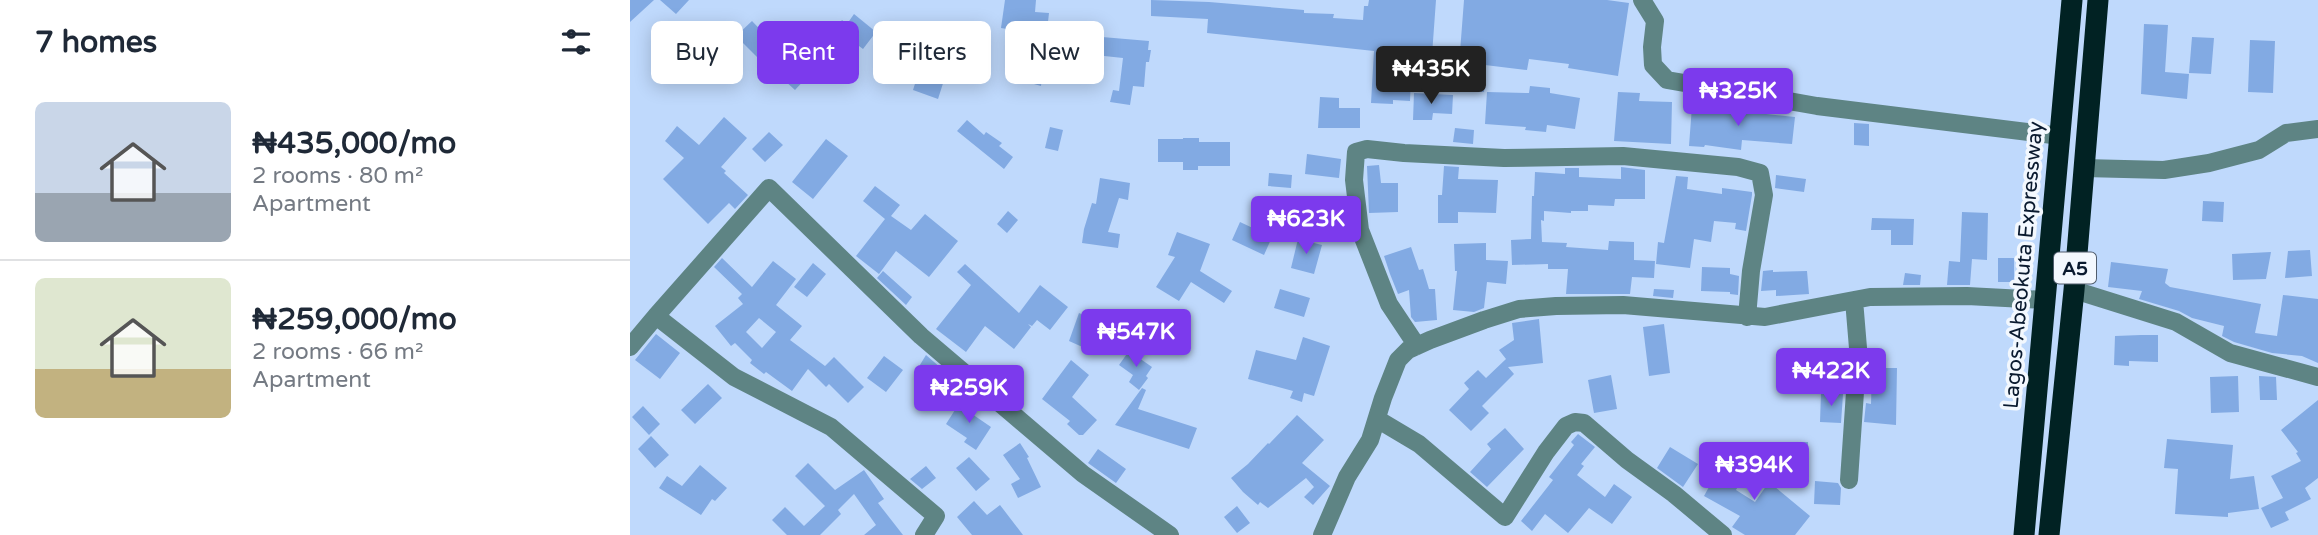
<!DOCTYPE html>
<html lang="en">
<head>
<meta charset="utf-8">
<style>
  :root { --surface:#fff; --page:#f2f2f3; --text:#1f2937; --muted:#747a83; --line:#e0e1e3; --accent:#7c3aed }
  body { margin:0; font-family:"Varela Round",sans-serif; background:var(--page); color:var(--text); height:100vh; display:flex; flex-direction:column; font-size:26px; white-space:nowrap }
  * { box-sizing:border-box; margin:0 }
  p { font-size:23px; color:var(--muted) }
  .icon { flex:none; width:38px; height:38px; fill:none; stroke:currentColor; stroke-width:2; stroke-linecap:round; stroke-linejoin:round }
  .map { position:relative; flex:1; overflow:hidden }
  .sheet { display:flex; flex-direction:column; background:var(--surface); width:630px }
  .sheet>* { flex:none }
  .banner { position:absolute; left:21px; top:21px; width:665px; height:63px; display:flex; gap:14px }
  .price { position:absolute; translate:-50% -60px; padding:0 16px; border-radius:7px; background:var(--accent); color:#fff; font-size:23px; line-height:46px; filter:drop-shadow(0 2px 4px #0008) }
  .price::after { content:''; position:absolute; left:50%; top:42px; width:21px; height:16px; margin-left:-10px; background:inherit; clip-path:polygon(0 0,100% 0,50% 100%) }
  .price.on { background:#222; color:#fff }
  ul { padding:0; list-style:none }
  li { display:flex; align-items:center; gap:21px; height:175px; padding:0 35px }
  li+li { border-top:2px solid var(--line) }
  li span { display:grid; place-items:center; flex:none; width:196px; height:140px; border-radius:10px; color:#555 }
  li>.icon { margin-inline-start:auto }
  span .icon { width:84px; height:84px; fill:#fffc; stroke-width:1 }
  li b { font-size:30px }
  h2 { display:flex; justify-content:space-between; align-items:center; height:84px; padding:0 35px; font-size:30px }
  .pill { padding:0 24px; border-radius:10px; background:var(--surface); box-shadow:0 4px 18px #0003; font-size:24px; line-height:63px }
  .pill.on { background:var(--accent); color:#fff }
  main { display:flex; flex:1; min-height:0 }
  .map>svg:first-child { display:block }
  .building { fill:#82aae3; fill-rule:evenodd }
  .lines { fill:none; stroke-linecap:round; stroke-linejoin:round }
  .minor { stroke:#5e8484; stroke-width:18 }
  .highway { stroke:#012223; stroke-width:21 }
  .labels { text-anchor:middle; stroke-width:7; stroke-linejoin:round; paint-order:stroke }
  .shield { fill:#f3f8fe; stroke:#505d6d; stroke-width:2 }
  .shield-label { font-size:19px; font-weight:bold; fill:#0a1a2f }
  .street-label { font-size:21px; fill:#0a1a2f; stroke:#f3f8fe }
</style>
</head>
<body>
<main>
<section class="sheet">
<h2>7 homes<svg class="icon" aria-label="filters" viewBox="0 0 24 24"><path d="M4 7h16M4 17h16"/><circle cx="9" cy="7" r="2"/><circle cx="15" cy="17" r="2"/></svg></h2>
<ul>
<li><span style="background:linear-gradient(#c9d6e8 65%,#9aa5b1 0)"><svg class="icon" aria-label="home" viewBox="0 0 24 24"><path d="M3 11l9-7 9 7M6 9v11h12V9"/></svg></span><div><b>₦435,000/mo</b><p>2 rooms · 80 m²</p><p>Apartment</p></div></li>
<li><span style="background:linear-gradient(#dfe7d0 65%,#c2b280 0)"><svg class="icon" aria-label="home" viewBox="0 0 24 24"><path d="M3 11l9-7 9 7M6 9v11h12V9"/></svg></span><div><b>₦259,000/mo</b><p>2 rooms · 66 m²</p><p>Apartment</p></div></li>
</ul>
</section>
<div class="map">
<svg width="1688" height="535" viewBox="0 0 1688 535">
  <rect width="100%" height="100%" fill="#bfd9fc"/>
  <!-- building -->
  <path class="building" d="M0,0H24L0,22Z
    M30,0H59L46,14Z
    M375,0H406L405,12L419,13L415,48L400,46L402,33L371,28Z
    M521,0L579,2L674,10V13L704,14L703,18L733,20L734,6H738L739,0H806L802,55L782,53L780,101L763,100V104L741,103L744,51L577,33L578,19L521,16Z
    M834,0H977L999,3L988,76L938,68L939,64L899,59L897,70L855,65L854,92L827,91Z
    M224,14L246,32L233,49L229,46L204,75L190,63L165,90L132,60L131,61L106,36L122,21L154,54L155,53L168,65L198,33L200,35L212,20L217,24Z
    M1514,24L1538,25L1535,72L1559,74L1557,99L1511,94Z
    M85,26L99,39L83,55L70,42Z
    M437,32L472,39V37L519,41L518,50H521L519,62H516L514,87L503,86L500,105L480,102L483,90L489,91L493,58L465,55L462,73L430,68Z
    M1562,37L1584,38L1581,74L1559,73Z
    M1620,40L1645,41L1643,93L1618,92Z
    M291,65L316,74L308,99L283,90Z
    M403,65L413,68L411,86L397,82Z
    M900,86L920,88V93L950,98L945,129L917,125L916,132L895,130L896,127L855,124L857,92L899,93Z
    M988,92L1010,93L1009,101L1042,102L1041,144L984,141Z
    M784,93L823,95L822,114L803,113L802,120H783Z
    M690,97L709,98V108H730V128H688Z
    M1062,106L1165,117L1162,144L1112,140L1111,150L1075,145L1074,147L1059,146Z
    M94,117L117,138L91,167L96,171L94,173L118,195L105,209L99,203L78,224L33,179L54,158L35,141L47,126L69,145Z
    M337,120L354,135L356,132L372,143L369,146L383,157L374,169L327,131Z
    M1224,123L1239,124V146L1224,145Z
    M420,127L433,130L428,151L415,148Z
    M825,128L844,130L843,144L823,142Z
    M139,132L153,145L135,162L122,149Z
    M553,138H569V142H600V166H568V170H553V162H528V139H553Z
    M196,139L218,156L183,199L162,182Z
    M677,154L711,159L709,178L675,174Z
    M749,165L751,183H768V212L739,213L737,166Z
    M814,166L829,167L828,179L868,180L866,213L828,212V223H808V195H812Z
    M991,167L1015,170V199H985L984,206L958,205V211H941V213L914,211V221L911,220L912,242L937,243L936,247L978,250L979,241L1004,242V260L1025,261L1024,278L1002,277L1000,294H936L938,269H918V264L882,265L881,240L901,239L902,196H904L905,172L935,174V168H949V177L991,179Z
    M639,173L662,175L661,188L638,186Z
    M1146,175L1176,179L1174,192L1145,188Z
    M1046,176L1058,177L1057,189L1092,194V188L1122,192V195L1116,231L1105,229L1106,223L1084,221L1081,242L1064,239L1060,268L1026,264L1028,242L1034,243Z
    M470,178L500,183L498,200L489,198L478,232L490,234L488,248L452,243L454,229L462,203L466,204Z
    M245,186L270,205L261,216L281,230L295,214L328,241L299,277L266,251L249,274L226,256L255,219L233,201Z
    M1573,201L1594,202L1593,222L1572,221Z
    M378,211L388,220L377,233L367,224Z
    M1332,212L1358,213L1357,260L1342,259L1340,285H1317L1319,261L1330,262Z
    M1242,218L1284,219L1283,245H1261V230H1241Z
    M610,222L642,237L634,255L602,240Z
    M547,232L580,244L570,271L602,291L594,303L561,282L549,301L526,287L545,257L538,255Z
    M668,239L692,245L684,274L661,268Z
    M856,243V260L878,261L876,284L857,282L854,308L844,312L823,310L827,271H825L824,244Z
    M781,247L789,270L793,269L799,289H805L807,320L785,322L781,317L779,290L768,294L760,274L754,256Z
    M1680,250L1682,276L1655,278L1658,251Z
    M1641,252L1636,279L1603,280L1602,254Z
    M92,258L122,287L143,261L166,279L146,305L172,326L160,340L195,366L204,357L234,387L218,403L199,384L196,387L178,369L162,391L136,372L134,374L120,363L122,360L105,343L101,346L85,326L113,304L108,298L112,294L84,267ZM129,318L146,332L132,348L116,332Z
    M1368,258H1384V282H1368Z
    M1481,262L1538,269L1535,283L1540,287L1631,304L1625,333L1647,336L1653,295L1688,299V363L1672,356L1642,353L1604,342L1592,336L1594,326L1562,318L1549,311L1509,299L1512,291L1478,287Z
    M183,263L196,274L177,297L164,287Z
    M335,264L389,313L410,285L438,307L420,330L407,320L402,326L398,324L401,327L384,349L355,326L336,352L306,329L341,285L327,272Z
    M1072,267L1100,268V274L1109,276L1108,295L1100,294V292L1071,291Z
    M1143,270V272L1177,271L1179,294L1146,296V290L1131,291L1133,271Z
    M253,271L282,297L276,305L247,278Z
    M1275,273L1291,275L1290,285H1273Z
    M650,289L680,298L674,317L644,308Z
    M1024,289L1044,290L1043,298L1023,296Z
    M449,313L478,326L466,353L439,341Z
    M909,319L913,363L878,367L884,374L852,406L859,413L841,431L819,410L839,389L834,383L848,370L856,378L876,359L869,350L884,340L882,323Z
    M1034,324L1040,373L1019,376L1013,327Z
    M26,334L50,353L30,379L5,360Z
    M1511,335H1528V362L1499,361V366L1484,365L1485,336Z
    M673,337L700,346L684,396L674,393L672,402L660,398L663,391L618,379L626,350L666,360Z
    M499,351L522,367L516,376L518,378L509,390L499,382L503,375L489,365Z
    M296,355L319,375L310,389L285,373Z
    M254,356L273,370L256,392L237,378Z
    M441,360L459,375L442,397L467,420L453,435H449L437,424L440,421L412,399Z
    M1242,368H1267L1266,425L1234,422L1236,403L1241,404Z
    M981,375L987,409L964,413L958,380Z
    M1608,376L1609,412L1581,413L1580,377Z
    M1629,376L1646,377L1647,400H1630Z
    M78,384L92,398L65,424L51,410Z
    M512,388L516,390L508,409L567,428L559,449L485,425Z
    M1191,393L1213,394L1211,423L1190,422Z
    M332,399L346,408L342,414L361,427L346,450L334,442L337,438L316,424Z
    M1688,400V478L1675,488L1681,499L1655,512L1659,520L1641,528L1631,508L1653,498L1641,476L1671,461L1666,453L1668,452L1651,430Z
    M13,406L30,424L19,435L2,417Z
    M667,415L694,440L672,463L700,486L683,505L674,497L684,487L676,478L638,508L630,502L628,505L613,492L601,478L618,464L638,443L639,444Z
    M875,428L894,449L857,487L840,472L861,449L857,444Z
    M948,434L965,447L951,464L954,466L947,475L975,497L984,484L1002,497L982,524L959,508L938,533L915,514L902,531L891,521L923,480L919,477L944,445L941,442Z
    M21,436L39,455L25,468L8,449Z
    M1537,439L1603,445L1600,479L1624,476L1629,509L1598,513V517L1545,514L1548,469L1534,468Z
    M1154,442H1178V475L1154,474Z
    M390,443L399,457L397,458L411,487L388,498L381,484L390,479L373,455Z
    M1040,447L1068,464L1053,487L1027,468Z
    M1101,447L1123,459L1106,490L1125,502L1139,482L1180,516L1165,535H1115L1102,527L1110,516L1074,496Z
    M468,449L496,469L486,483L458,463Z
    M339,457L360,479L346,491L326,468Z
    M178,463L205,490L234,470L254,499L248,503L273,535H234L246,525L224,494L208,510L211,514L190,535H157L142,520L155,507L174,526L195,506L165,476Z
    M70,465L97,488L85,501L82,499L71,515L29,488L37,476L52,486Z
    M296,466L306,478L292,489L280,479Z
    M1185,481L1208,483L1211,488L1210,505L1184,504Z
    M344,501L357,515L370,505L393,535H342L327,517Z
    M607,506L620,523L607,533L594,517Z"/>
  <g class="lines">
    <!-- minor -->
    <path class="minor" d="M1012,0L1025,21L1022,47L1023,65L1037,80L1187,106L1430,136
      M1454,168L1534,170L1579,163L1629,150L1656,133L1688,129
      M1444,290L1546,322L1600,353L1688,377
      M787,346L759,304L730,230L724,180L726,152L737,149L774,153L874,158L993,156L1108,167L1130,173L1134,195L1121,271L1117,317
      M0,347L26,316
      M747,419L789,444L875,517L916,452L936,426L945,422L954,423L997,460L1044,494L1093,535
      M1219,480L1228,348L1224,300
      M294,535L306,516L201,427L104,377L26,316L139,188L291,336L453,474L540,535
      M692,535L717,477L740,440L753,398L768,360L778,350L800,340L854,320L889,309L926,306L993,305L1135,317L1240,297L1337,296L1415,300"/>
    <!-- highway -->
    <path class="highway" d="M1394,535L1442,0
      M1419,535L1444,290L1468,0"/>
  </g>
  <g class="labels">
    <!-- shield labels -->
    <rect class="shield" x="1424" y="252.5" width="42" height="31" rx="5"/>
    <g class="shield-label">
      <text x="1445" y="275">A5</text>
    </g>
    <!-- street labels -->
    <g class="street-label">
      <text transform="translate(1393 265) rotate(-85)" y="7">Lagos-Abeokuta Expressway</text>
    </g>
  </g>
</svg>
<b class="price on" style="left:801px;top:106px">₦435K</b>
<b class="price" style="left:1108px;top:128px">₦325K</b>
<b class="price" style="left:676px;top:256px">₦623K</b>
<b class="price" style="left:506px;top:369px">₦547K</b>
<b class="price" style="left:1201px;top:408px">₦422K</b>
<b class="price" style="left:339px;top:425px">₦259K</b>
<b class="price" style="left:1124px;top:502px">₦394K</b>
<div class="banner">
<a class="pill">Buy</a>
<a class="pill on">Rent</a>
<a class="pill">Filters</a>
<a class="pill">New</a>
</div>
</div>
</main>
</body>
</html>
